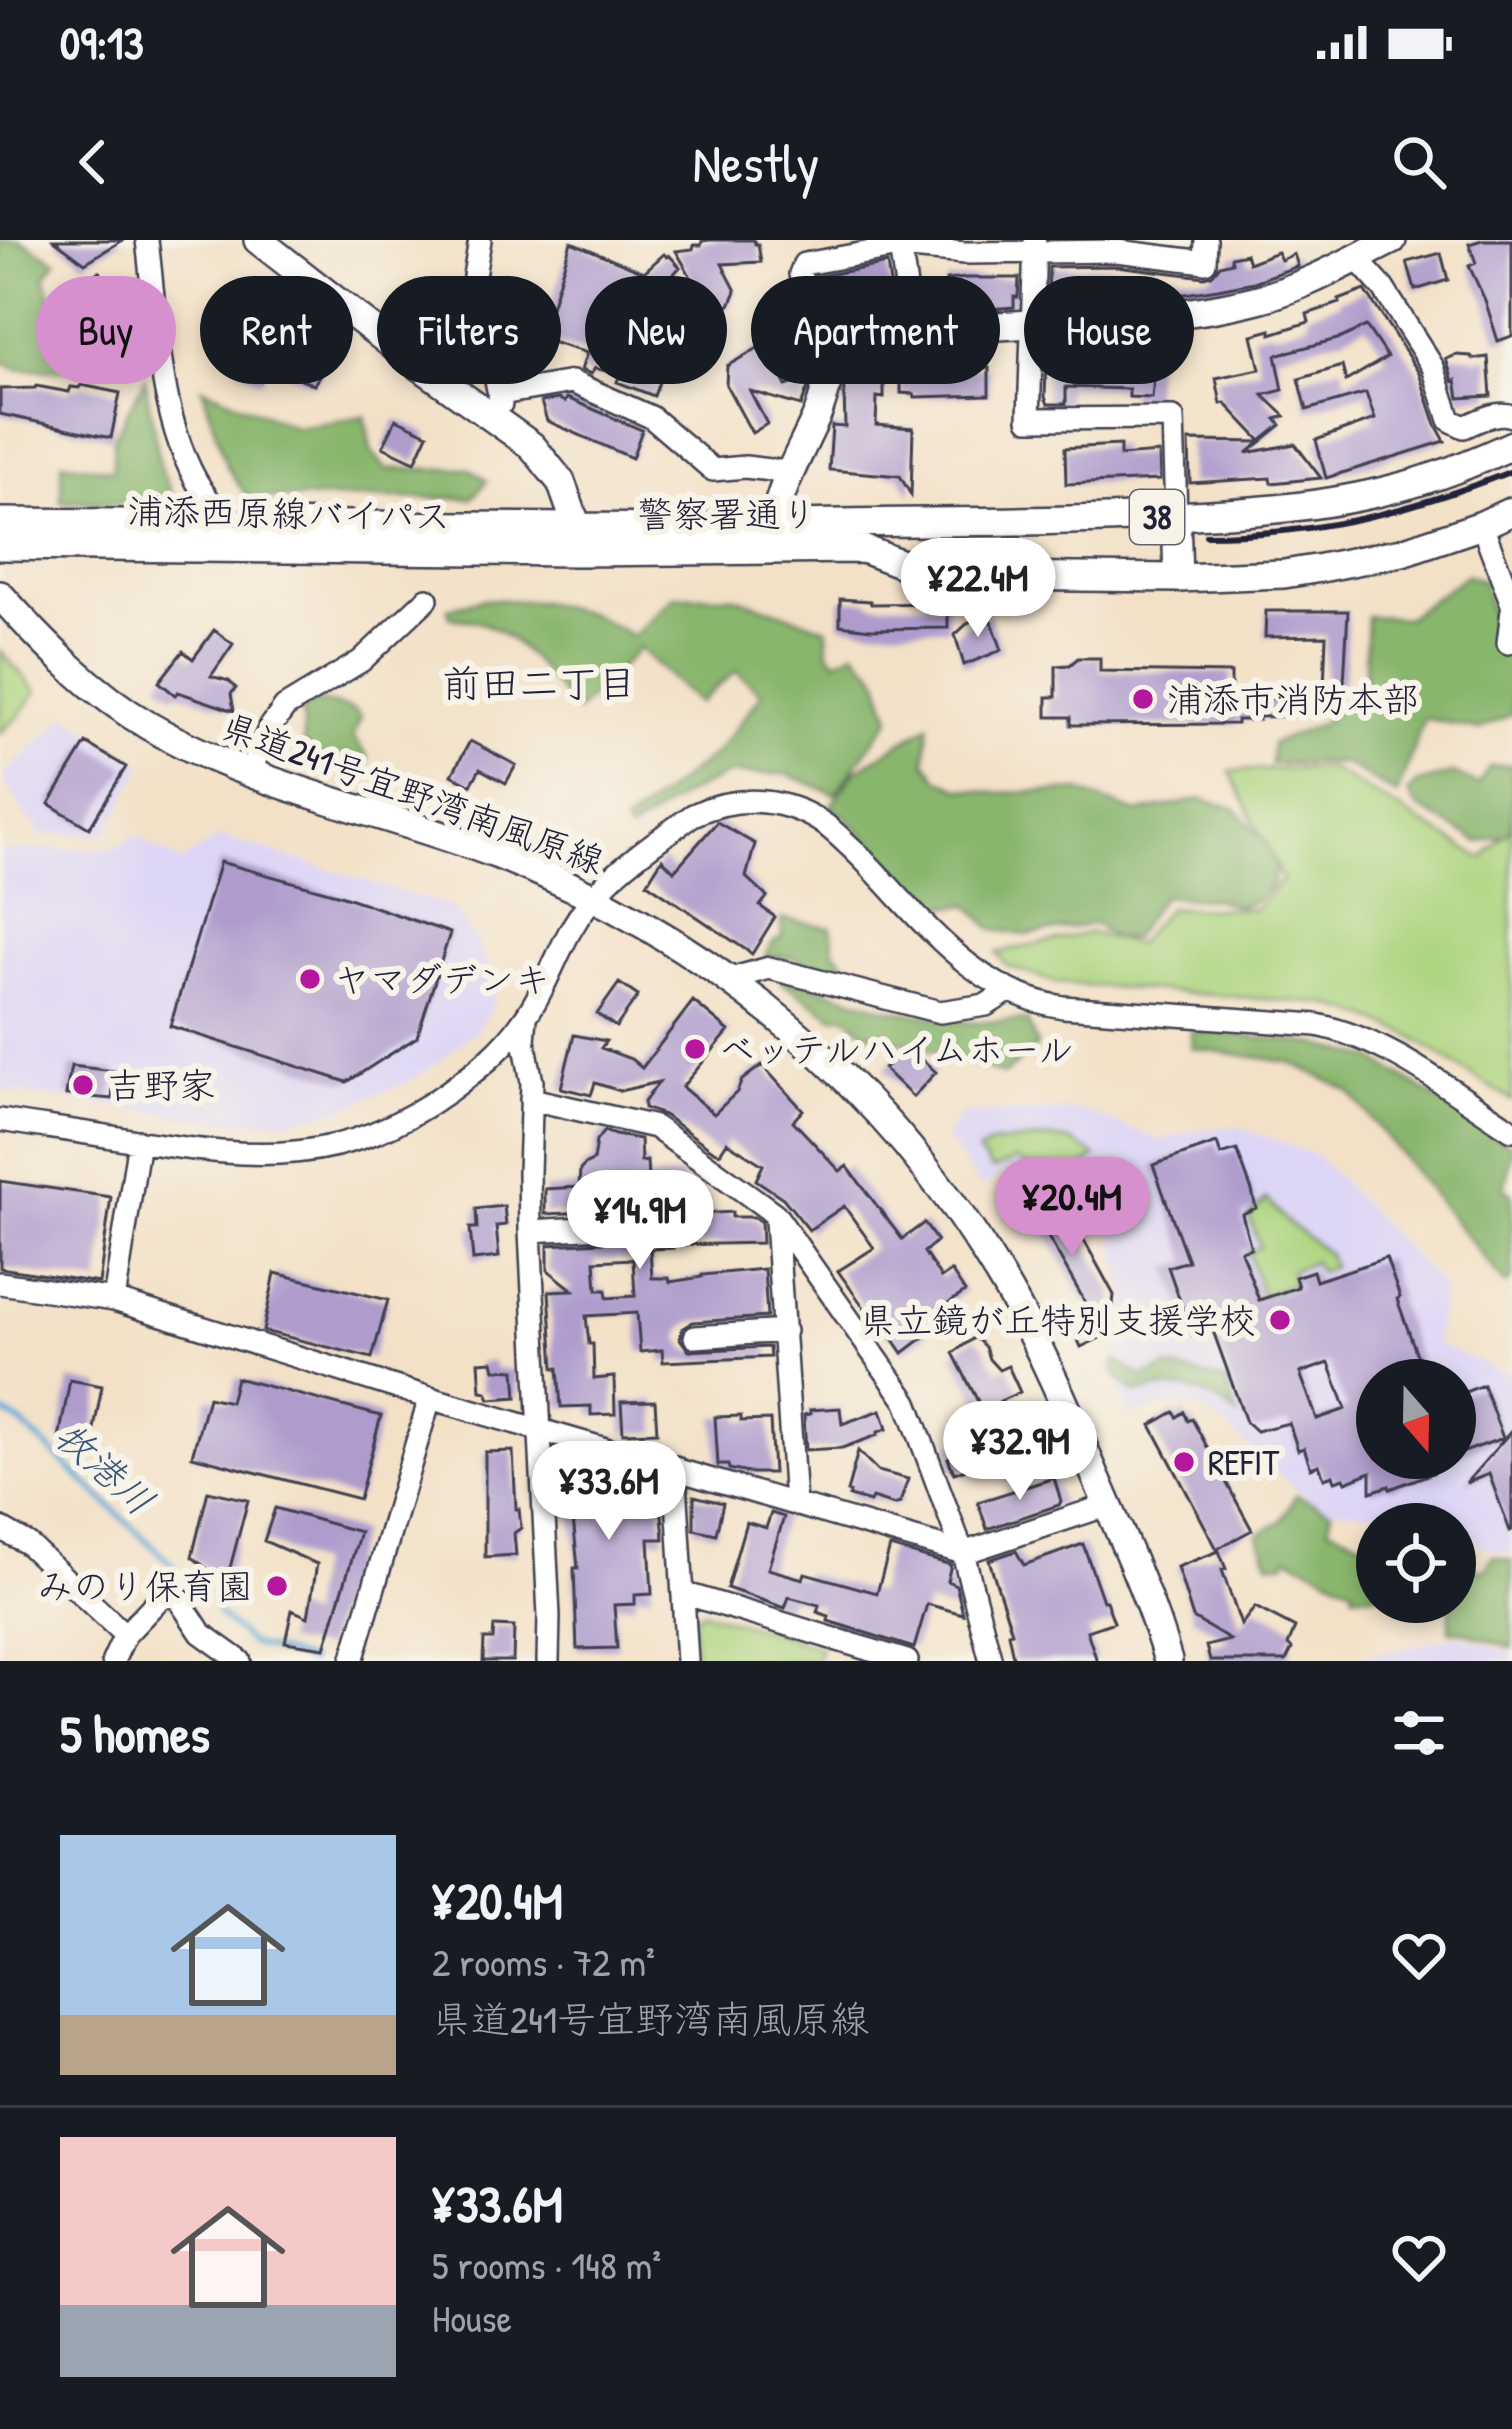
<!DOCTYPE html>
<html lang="en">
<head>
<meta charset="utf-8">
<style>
  :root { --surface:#171b24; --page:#20242c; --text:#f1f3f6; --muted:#9ea1a6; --line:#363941; --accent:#d690ce }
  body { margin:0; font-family:"Patrick Hand","Klee One",sans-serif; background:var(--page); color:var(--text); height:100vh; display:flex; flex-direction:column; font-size:45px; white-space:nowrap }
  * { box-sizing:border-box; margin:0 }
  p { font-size:39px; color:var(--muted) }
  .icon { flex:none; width:66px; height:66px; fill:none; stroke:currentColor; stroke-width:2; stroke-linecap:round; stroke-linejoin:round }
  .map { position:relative; height:1421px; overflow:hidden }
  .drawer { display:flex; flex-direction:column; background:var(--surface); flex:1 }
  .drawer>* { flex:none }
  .banner { position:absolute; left:36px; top:36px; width:1440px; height:108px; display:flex; gap:24px }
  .needle { width:78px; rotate:160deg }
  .fabs { position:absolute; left:1356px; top:1119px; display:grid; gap:24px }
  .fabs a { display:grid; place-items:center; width:120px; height:120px; border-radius:50%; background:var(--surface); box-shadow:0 6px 18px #0003; font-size:60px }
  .price { position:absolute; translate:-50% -102px; padding:0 27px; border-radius:42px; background:#fff; color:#222; font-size:39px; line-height:78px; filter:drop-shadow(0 3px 6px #0008) }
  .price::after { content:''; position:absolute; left:50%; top:72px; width:36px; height:27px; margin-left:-18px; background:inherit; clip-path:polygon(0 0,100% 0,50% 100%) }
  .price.selected { background:var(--accent); color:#111 }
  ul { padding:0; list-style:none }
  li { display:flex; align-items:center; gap:36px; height:300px; padding:0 60px }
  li+li { border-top:3px solid var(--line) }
  li span { display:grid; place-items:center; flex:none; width:336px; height:240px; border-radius:0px; color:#555 }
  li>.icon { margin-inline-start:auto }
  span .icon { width:144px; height:144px; fill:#fffc; stroke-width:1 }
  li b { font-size:51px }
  h2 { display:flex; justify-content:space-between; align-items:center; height:144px; padding:0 60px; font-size:51px }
  .pill { padding:0 42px; border-radius:54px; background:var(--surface); box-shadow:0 6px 18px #0003; font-size:42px; line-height:108px }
  .pill.selected { background:var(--accent); color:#111 }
  .status { display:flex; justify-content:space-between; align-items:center; height:84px; padding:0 60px; background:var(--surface); direction:ltr }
  .status svg { height:33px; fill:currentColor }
  header { display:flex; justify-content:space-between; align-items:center; height:156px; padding:0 60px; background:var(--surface); font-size:54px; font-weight:600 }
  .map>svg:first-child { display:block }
  .built { fill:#ddd5f6; fill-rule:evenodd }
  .green { fill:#acd47e; stroke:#677b5c; stroke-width:3 }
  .forest { fill:#89b66d; stroke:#566c54; stroke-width:3 }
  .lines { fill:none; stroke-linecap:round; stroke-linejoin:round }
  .stream { stroke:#5ea7d5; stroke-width:6 }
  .building { fill:#af9ccd; fill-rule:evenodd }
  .minor-casing { stroke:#413f50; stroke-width:26 }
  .major-casing { stroke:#413f50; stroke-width:32 }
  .minor { stroke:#fff; stroke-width:21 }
  .major { stroke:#fff; stroke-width:27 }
  .rail { stroke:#22223b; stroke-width:6 }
  .poi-dot { fill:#b5179e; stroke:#f7f3e8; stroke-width:4.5 }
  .labels { text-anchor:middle; stroke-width:12; stroke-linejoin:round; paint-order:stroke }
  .shield { fill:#f7f3e8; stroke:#62616f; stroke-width:3 }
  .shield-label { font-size:33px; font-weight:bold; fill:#22223b }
  .street-label { font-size:36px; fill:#22223b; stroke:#f7f3e8 }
  .poi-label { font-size:36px; fill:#22223b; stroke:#f7f3e8; text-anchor:start }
  .neighbourhood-label { font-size:39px; fill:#22223b; stroke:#f7f3e8 }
  .water-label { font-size:39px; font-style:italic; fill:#3a5779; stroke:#f7f3e8 }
</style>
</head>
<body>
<div class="status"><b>09:13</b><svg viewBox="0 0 49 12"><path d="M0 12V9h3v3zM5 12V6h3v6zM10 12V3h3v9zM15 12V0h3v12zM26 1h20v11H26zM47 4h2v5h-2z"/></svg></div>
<header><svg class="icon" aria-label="back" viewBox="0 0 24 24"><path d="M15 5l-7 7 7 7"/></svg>Nestly<svg class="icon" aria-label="search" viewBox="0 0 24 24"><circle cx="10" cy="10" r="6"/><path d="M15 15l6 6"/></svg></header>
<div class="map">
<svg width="1512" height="1421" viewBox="0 0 1512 1421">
  <rect width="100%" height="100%" fill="#f7f3e8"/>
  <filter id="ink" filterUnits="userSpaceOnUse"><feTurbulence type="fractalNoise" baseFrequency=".00833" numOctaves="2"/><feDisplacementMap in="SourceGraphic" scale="24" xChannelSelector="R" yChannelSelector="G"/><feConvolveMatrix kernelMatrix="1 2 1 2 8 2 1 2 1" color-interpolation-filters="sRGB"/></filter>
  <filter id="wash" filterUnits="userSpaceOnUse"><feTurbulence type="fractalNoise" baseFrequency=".004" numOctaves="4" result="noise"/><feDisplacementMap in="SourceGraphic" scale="48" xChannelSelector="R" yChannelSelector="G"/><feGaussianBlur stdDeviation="2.7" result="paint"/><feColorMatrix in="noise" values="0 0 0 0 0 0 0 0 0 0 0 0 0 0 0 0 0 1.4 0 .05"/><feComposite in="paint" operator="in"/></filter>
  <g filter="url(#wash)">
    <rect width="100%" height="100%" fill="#f3e1c7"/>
    <!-- built -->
    <path class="built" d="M67,475L111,507L144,525L105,595L34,594L39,588L27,578L2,537Z
      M133,595L181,622L220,597L449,666L461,677L478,704L491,732L495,751L490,772L475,791L440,821L408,842L343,869L285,881L222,882L0,850V611L113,608L124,604Z
      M1079,870L1160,900L1202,889L1236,886L1317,916L1443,1048L1435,1104L1512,1135V1315L1481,1306L1439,1272L1430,1268L1365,1272L1329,1268L1314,1261L1299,1252L1222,1184L1201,1171L1183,1166L1157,1168L1131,1177L1111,1126L1126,1055L1098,931L1062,955L1015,928L981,948L944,897L961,874ZM1377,1140H1455V1218H1377Z
      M1459,1395L1512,1413V1421H1348Z"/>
    <!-- green -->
    <path class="green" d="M0,411L37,451L20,475L0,493Z
      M1329,528L1483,619L1512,584V861L1406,793L1367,777L1326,764L1057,743L1007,726L997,713L1090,693L1136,704L1168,668L1256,669L1282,640L1230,531Z
      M1050,898L1070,901L1096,916L1062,945L1016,920L992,930L978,912L991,904Z
      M1267,959L1285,980L1328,1014L1332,1026L1319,1032L1314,1022L1290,1031L1293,1044L1262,1056L1248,1012L1260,1007L1249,977Z
      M702,1371L820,1407L816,1421H694L693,1378Z"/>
    <!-- forest -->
    <path class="forest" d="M0,0H21L56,21L45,36L74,130L16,129L0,120Z
      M145,139L160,227L176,264L61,262L62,222L113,230L114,197Z
      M202,147L296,188L365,176L371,211L386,229H471L487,241L472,258H248L227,227Z
      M1466,335L1484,341L1493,390L1512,410V474L1479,490L1424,478L1397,555L1344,523L1271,524L1272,503L1319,485L1364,448L1367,376L1406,378Z
      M674,356H733L827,388L828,411L836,420L855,411L877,435L891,477L835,554L787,534H729L684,555L629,592L624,585L716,513L762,454L736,431L698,463L639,408L576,472C550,441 520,395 479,382C470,379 460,379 450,377L448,368L483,359L542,362L590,374L633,396Z
      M320,462L354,470L361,477L353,497L368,517L364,535L317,523L304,503L302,468Z
      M929,485L926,522L938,538L959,548L995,553L1079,551L1136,573L1202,559L1235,568L1265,601L1276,626L1272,645L1257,660L1239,666L1213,659L1162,656L1132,698H1113L1095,684L1026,695L992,689L969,665L934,667L845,576L830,567L855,531Z
      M1512,525V586L1507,594L1479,602L1417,567L1408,553L1416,544L1454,533L1478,545L1490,526Z
      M781,679L831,687L834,710L845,722L842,734L791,717H765L773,702L782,697Z
      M783,737L885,768L969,783L1027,780L1037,806L1004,835L941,813L865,792L845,775L834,777L782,742Z
      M1192,790L1315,804L1373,819L1512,906L1504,948L1512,953V1039L1506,1045L1349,851L1289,822L1192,808Z
      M1116,1120L1143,1138L1167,1127L1226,1142L1237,1175C1203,1147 1178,1144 1136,1153L1120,1140L1114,1128Z
      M1296,1255L1332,1271L1328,1287L1377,1307V1354H1354L1353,1348L1288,1316L1284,1323L1269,1322L1258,1294L1281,1282Z
      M1493,1316L1512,1321V1408L1462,1391H1450V1362H1455L1457,1321L1484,1331Z"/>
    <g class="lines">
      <!-- stream -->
      <path class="stream" d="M0,1171L20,1182L174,1326
        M217,1373L251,1404L310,1421"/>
    </g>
    <g id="blocks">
      <!-- building -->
      <path class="building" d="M54,0H123L85,23Z
        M710,0H754L755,4H758L761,22L722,24L736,51L730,65L712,74L676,11L693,9L694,5H701L702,1Z
        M1482,0H1512V96L1498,101L1485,60L1469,26L1476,23L1469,4Z
        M571,2L644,32L664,14L667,17L669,15L680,27L660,49L642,84L628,77L615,110L664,128L654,156L617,142L620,135L595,128L591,134L581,130L587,113L541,99Z
        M1277,12L1281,20L1294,14L1298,26L1254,42L1218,49L1165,57L1151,55V59L1133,60L1118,58V56L1070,52L1069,64L1048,65L1049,27L1116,26L1204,37L1212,35L1220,25L1232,22L1231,17L1246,14L1249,23Z
        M1441,13L1448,40L1415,50L1407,22Z
        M887,24L895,75L862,83L848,89L851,45H848L834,86L828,79L816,37Z
        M99,31L115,53L110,60L126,84L122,87L126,93L108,104L70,51Z
        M967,38H1019L1018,57H1014V67L948,72L946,40Z
        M1365,50L1419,133L1436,185L1445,201L1326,238L1316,200L1375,179L1366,153L1307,170L1299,139L1342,126L1346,141L1387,117L1366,86L1341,98L1276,115L1283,150L1263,155L1285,176L1276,179L1281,185L1261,201L1225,163L1221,164L1216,138L1260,129L1252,95L1271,90V94L1309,82L1307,74L1340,63L1339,60Z
        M780,77L805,123L820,115L801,166L750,151L767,184L752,193L726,145L727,126L765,104L786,146L792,144L775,79Z
        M259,90L285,102L286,99L328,119L314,145L269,124L261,141L238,129Z
        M1066,100V114L1156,117L1152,158L1129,157V149L1066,147V164H1048L1045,157L1047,101Z
        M1456,115L1471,116L1472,119L1488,117L1491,156L1459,158L1456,140L1453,141L1446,119Z
        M906,117H931V127L989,128V155L915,157L914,154L901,153V124H906Z
        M849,139L884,140V158L877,157L876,185L913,188L911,255L900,236L829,230L832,186L845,187L844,150Z
        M81,145L120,153L111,198L0,174V149L35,148L36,146L69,152L71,147L79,148Z
        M567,158L642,190L632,218L547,181L541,162L559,159L565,162Z
        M396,179L428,194L415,222L383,207Z
        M1189,201L1261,202L1247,213L1295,204L1321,238L1271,243L1270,238L1190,243Z
        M1120,205V216L1159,213L1160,240L1066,244L1065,208Z
        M840,359L870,361L871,364L948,363V388L870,389L840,385Z
        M1266,371H1348L1344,443H1339V449L1324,448L1326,396L1265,397Z
        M989,374L1002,410L964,425L955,395L969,382Z
        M214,390L233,404L211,436L229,441L236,448L231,454L234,471L178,452L175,455L159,442L183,411L193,419Z
        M1078,418H1100V431L1231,433V451H1239V460L1304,457L1305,476L1259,477V480H1237V484L1071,485V477H1047V457H1056V426L1070,425Z
        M470,501L516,525L506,543L480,529L471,545L452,535Z
        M86,503L126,527L89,588L49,564Z
        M717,582L755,604L746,637L767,657L760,666L775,677L752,714L647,643L662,619L674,631Z
        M220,622L340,655L450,693L417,797L347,842L170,786Z
        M619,743L638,756L616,787L597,774Z
        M693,761L729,791L682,847L714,874L737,852L742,840L762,825L803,870L793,881L840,931L847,926L902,999L924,983L937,1001L924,1012L941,1038L951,1031L965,1052L922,1081L928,1094L903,1113L890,1094L885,1097L838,1031L874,1008L844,966L809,990L783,958L756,940L763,925L727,902L720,913L714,911L664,875L644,868V862L659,842L620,851L595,843L591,855L561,848L574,795L606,801L601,808L631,819L642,828Z
        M907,806L936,832L913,857L884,829Z
        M71,826L115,831L112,859L66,855Z
        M604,891L615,895L640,899L641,922L647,921L648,939L682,936L683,975L732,972V977H754L761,982L762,1003L673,1005V1008L650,1009L652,1038H669L670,1042L702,1037V1035L764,1029L767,1077L693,1082L682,1089L680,1099L689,1111L769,1107L770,1117L663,1122L662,1110L640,1112L637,1073L586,1076L589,1104H593L594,1139L614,1137L615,1174L591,1175V1166L561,1167L558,1128H554L549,1051L573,1050L548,1030V1005L639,1000L650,993L652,983L645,972L637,970L545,974V949L579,947L580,930L586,924L593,921L596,901ZM633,1019L635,1056L607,1058L606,1050H597L595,1021Z
        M1217,903L1221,915L1237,910L1252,951L1256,968L1242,974L1251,1008L1241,1011L1259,1060L1298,1047L1295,1037L1313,1031L1316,1041L1386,1018L1400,1057L1397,1059L1426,1140H1377V1218H1427L1433,1233L1390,1249L1389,1246L1371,1252V1232L1346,1242L1344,1238L1335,1241L1333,1235L1324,1238L1319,1225L1311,1228L1304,1208L1298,1210L1289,1183L1256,1191L1246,1182L1212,1088L1192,1095L1168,1027L1188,1021L1153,925ZM1329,1123L1346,1169L1317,1179L1300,1133Z
        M0,941L111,957L99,1043L0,1028Z
        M1036,944L1063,962L1114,1055L1110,1093L1081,1107L1072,1086L1093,1076L1034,972L1021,979L1009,960Z
        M504,966L506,985L496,986L499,1017L473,1020L470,988H477L476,969Z
        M275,1033L388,1060L372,1118L263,1091Z
        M975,1097L985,1107L989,1119L999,1130L1008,1126L1020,1152L1000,1161L1002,1167L985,1175L953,1113Z
        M493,1121L495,1129L515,1130L517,1157L490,1159L487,1152L481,1151L479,1122Z
        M236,1138L381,1176L359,1259L192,1216L208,1157L230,1162Z
        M70,1140L102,1146L91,1205L59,1198Z
        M1483,1145L1503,1198L1461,1213L1458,1206L1455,1207V1156Z
        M655,1161L657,1192L623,1193L621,1162Z
        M840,1168L842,1184L881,1170L887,1189L878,1192V1195L842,1208L806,1210L804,1175L810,1174V1170Z
        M1174,1172L1177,1177L1184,1172L1188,1181L1192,1179L1252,1290L1217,1309L1151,1185Z
        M741,1176V1181L770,1180L773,1233H748L729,1229L728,1225H718L715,1177Z
        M989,1190L999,1217L954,1233L948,1218L953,1216L949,1205Z
        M1512,1190V1290L1510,1291L1489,1234L1466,1243Z
        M513,1211L516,1269H519L521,1288L514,1293L516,1315L485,1317V1212Z
        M858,1211L878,1231L908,1239L900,1263L894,1265L872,1258L870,1262L849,1256L850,1253L847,1252Z
        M568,1214L606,1225L607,1230L621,1229L659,1240L664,1299H649L652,1354L635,1355V1364L614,1365L617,1408L577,1409L574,1328H578L572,1268H559L558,1245H563L562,1216Z
        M1054,1238L1061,1261L1059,1265L987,1289L978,1262Z
        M208,1251L248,1260L226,1343L192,1317Z
        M694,1256L723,1263L716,1294L694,1289Z
        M275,1268L360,1292L325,1408L285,1402L292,1370L308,1377L317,1324L264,1301Z
        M771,1273L784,1277L768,1329L803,1339L805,1333L877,1353L890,1307L951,1325L947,1341L956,1345L963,1374L927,1364L914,1408L828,1381L829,1376L817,1372L819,1365L789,1357L785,1368L727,1348L746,1282L766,1288Z
        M1083,1304L1103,1361H1106L1114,1382L1087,1391L1097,1421H1014L1008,1393L1012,1392L989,1320L1016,1311L1024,1325Z
        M1219,1311L1226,1329L1222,1330L1241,1385L1255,1367L1295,1388L1288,1405L1292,1409L1286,1421H1210L1206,1406L1230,1400L1193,1378L1177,1327Z
        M494,1386L514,1387L513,1421H483L484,1399H493Z"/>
    </g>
  </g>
  <g filter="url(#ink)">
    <use href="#blocks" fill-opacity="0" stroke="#413f50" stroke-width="3"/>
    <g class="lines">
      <defs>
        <path id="minor" d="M147,0C157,80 159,196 209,260
          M480,0L474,36L501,164
          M899,0L913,93
          M1035,2L1029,179L1173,178L1176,276
          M1356,18L1383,48L1433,127L1450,180L1464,187C1479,181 1496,170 1512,176
          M841,115L814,87L800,34L804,24L899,7L965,13L1117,11L1205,22L1206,0
          M501,154L572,142L651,177L713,230L745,227L788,232
          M1482,285L1512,364
          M1508,403L1512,370
          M250,532L269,489L285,467L361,421L427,359
          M730,739L769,728L940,772L986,765L1007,752
          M526,778L524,800L532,842L529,932L530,991L549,1376L548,1421
          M531,859L655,887L775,974L907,1162L963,1313L991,1421
          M0,880C45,887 90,893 136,901C257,920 344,927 449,851C476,831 503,810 522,782C542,755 553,723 569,693C598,639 644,610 693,575C738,554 787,557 827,586C905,650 957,751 1063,767L1317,785C1390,800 1451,851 1512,890
          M776,981L795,1263
          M530,991L637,985
          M0,1043L114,1060L430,1158L963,1313L1108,1265
          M114,1060L139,901
          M695,1097L785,1091
          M675,1227L687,1421
          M0,1288L28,1304L125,1395
          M683,1353L907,1421
          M113,1421L125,1395L162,1356L177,1357L201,1393L240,1421
          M352,1421L430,1158"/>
        <path id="major" d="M258,0L417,124L532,206L561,242L577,287L578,302
          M1176,276L1178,338
          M0,282L685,288C842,279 998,285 1154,277C1237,273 1320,269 1400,247C1439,237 1475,222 1512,205
          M774,283C781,243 802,210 818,173C825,155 829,129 843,115C869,88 923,92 957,89C1056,80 1161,84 1258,59C1305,47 1349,21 1392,0
          M0,306L578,312L863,309L918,330L969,336L1178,338L1284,334L1321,328L1402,312L1482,285L1512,271
          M0,355C45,405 91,452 149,486C254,547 385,572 498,615C712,697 891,848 1006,1047C1041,1107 1068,1171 1095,1235C1121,1296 1150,1357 1168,1421"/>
      </defs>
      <!-- minor casing -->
      <use href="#minor" class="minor-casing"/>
      <!-- major casing -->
      <use href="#major" class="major-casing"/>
      <!-- minor -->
      <use href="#minor" class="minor"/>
      <!-- major -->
      <use href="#major" class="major"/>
      <!-- rail -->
      <path class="rail" d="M1206,295C1318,295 1408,272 1512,231"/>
    </g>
  </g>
  <!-- markers -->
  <g class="poi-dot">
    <circle cx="1143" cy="459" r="12"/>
    <circle cx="310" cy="739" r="12"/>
    <circle cx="695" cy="809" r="12"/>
    <circle cx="83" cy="845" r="12"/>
    <circle cx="1280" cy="1080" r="12"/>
    <circle cx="1184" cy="1222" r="12"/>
    <circle cx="277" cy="1346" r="12"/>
  </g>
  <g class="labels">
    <!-- shield labels -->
    <rect class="shield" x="1130" y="250" width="54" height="54" rx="9"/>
    <g class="shield-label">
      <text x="1157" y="289">38</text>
    </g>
    <!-- street labels -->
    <g class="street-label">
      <text transform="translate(289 273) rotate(1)" y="13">浦添西原線バイパス</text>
      <text x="727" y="287">警察署通り</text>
      <text transform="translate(413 553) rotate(20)" y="13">県道241号宜野湾南風原線</text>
    </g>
    <!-- poi labels -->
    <g class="poi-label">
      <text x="1167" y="472">浦添市消防本部</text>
      <text x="334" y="752">ヤマダデンキ</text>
      <text x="719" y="822">ベッテルハイムホール</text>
      <text x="107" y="858">吉野家</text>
      <text x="1256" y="1093" text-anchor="end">県立鏡が丘特別支援学校</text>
      <text x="1208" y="1235">REFIT</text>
      <text x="253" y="1359" text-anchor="end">みのり保育園</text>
    </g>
    <!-- neighbourhood labels -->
    <g class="neighbourhood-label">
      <text x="539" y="457">前田二丁目</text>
    </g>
    <!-- water labels -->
    <g class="water-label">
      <text transform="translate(105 1228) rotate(42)" y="14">牧港川</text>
    </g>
  </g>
</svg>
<div class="fabs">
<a><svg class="needle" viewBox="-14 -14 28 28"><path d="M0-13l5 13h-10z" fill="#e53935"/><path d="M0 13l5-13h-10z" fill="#9ea1a6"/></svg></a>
<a><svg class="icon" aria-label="locate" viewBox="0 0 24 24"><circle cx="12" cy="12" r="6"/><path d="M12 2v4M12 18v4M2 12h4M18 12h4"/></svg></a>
</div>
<b class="price" style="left:978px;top:400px">¥22.4M</b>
<b class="price selected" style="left:1072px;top:1019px">¥20.4M</b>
<b class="price" style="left:640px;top:1032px">¥14.9M</b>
<b class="price" style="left:1020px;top:1263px">¥32.9M</b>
<b class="price" style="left:609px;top:1303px">¥33.6M</b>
<div class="banner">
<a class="pill selected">Buy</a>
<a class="pill">Rent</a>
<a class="pill">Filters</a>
<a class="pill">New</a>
<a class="pill">Apartment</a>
<a class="pill">House</a>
</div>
</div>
<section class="drawer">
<h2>5 homes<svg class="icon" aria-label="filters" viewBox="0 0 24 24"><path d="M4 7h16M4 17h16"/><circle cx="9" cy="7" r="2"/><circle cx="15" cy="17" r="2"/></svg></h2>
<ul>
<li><span style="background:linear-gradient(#a9c7e8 75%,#b9a48a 0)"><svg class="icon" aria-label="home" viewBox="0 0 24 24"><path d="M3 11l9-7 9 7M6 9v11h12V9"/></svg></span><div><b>¥20.4M</b><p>2 rooms · 72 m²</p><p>県道241号宜野湾南風原線</p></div><svg class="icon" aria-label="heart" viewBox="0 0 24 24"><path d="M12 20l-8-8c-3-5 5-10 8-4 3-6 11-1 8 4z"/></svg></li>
<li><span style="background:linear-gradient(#f6c9c9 70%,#9aa5b1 0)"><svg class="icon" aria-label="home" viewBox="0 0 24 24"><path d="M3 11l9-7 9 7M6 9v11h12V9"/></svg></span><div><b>¥33.6M</b><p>5 rooms · 148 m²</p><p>House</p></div><svg class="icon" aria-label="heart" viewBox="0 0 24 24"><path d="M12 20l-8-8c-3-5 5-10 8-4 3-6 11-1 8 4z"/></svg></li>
</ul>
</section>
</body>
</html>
